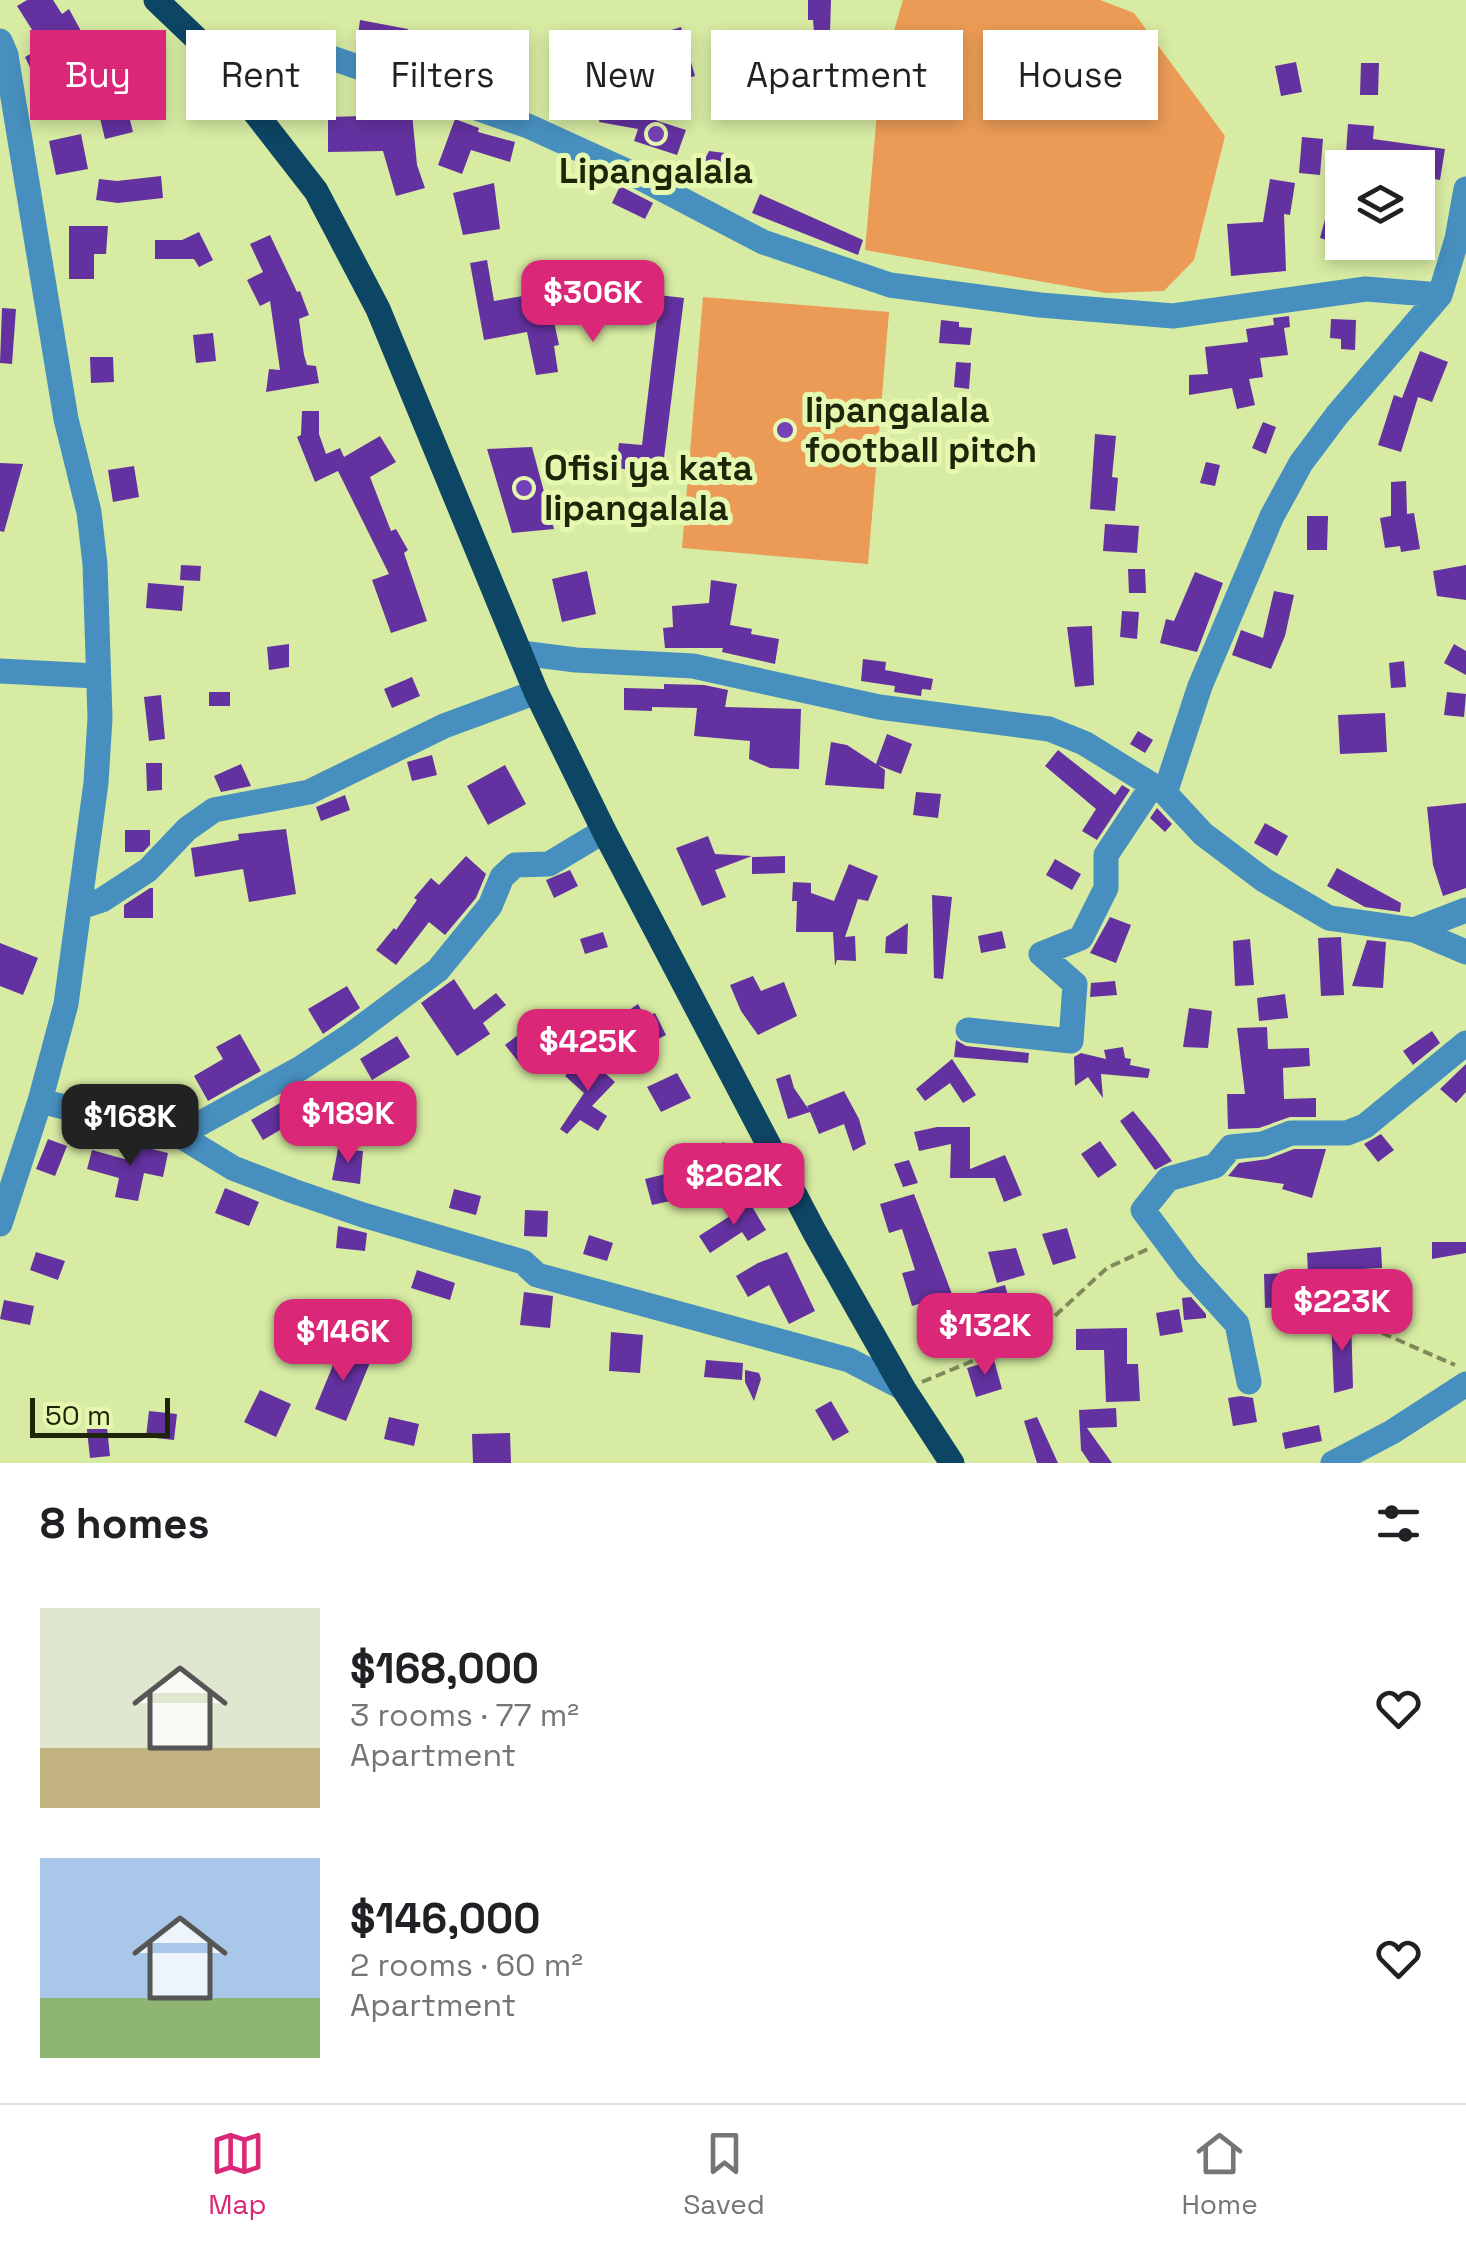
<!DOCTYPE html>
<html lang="en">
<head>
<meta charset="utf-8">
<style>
  :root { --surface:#fff; --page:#f2f2f2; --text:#202124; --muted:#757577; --line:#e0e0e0; --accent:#db2777 }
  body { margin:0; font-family:"Space Grotesk",sans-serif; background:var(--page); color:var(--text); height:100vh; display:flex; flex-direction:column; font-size:38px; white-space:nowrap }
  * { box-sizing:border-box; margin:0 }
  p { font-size:32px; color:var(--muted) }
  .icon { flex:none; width:55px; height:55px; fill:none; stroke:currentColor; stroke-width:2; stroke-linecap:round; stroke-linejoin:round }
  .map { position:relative; height:1463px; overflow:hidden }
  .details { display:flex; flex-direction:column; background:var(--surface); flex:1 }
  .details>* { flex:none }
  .top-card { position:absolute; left:30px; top:30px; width:1408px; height:90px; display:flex; gap:20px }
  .tools { position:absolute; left:1325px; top:150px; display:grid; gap:20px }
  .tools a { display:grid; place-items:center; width:110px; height:110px; border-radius:0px; background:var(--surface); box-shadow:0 5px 15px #0003; font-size:50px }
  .scale { position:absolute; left:30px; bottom:25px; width:140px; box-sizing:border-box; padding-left:10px; border:5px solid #1f2508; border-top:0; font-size:28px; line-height:35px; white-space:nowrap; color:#1f2508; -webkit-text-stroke:8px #e5f8af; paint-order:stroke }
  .price { position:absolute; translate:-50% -85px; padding:0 22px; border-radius:20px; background:var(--accent); color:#fff; font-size:32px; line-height:65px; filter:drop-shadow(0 2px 5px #0008) }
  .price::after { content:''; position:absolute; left:50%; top:60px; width:30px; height:22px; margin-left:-15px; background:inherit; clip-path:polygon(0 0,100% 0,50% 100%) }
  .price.active { background:#222; color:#fff }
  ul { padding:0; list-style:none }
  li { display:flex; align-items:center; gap:30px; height:250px; padding:0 40px }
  li span { display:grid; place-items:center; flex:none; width:280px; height:200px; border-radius:0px; color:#555 }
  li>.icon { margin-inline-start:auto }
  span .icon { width:120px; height:120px; fill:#fffc; stroke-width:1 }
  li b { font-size:42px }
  h2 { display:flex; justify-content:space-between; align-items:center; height:120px; padding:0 40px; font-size:42px }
  .pill { padding:0 35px; border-radius:0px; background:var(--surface); box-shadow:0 5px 15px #0003; font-size:35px; line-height:90px }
  .pill.active { background:var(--accent); color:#fff }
  .tabs { display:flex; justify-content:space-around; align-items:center; height:140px; border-top:2px solid var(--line); background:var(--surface); font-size:28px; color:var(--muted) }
  .tabs a { display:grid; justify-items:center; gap:5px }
  .tabs .active { color:var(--accent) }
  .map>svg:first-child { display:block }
  .green { fill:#eb9b55 }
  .building { fill:#6432a0 }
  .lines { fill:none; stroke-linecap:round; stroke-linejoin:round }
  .path { stroke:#7f8c59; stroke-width:4; stroke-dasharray:10 5; stroke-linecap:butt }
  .minor { stroke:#478fbf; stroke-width:25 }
  .major { stroke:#0d4565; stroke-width:25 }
  .poi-dot { fill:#7641b7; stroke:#e5f8af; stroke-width:4 }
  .labels { text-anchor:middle; stroke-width:10; stroke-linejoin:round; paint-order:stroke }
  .poi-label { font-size:35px; font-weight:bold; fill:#1f2508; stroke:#e5f8af; text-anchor:start }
</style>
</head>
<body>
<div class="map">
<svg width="1466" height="1463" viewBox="0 0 1466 1463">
  <rect width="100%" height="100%" fill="#d7eba3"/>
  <!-- green -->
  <path class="green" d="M903,0H1100L1134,13L1225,136L1194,260L1164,291L1106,293L865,250L880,78Z
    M703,297L889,312L868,564L682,548Z"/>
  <!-- building -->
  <path class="building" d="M27,0H53L62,14L69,9L116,95L134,89L141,112L129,116L133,132L105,139L99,114L104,112L71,60L35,78L25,57L43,47L17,6Z
    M808,0H831L830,33H837L840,61L817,64L813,20H808Z
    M360,20L408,29L404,56L384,53L385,46L357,43Z
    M681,27L695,76L655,87L646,54L663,50L659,34Z
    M476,52L495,56L491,76L472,71Z
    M1296,62L1302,92L1281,96L1275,66Z
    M1361,63H1379L1378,95H1360Z
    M607,73L633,77L630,94L602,101Z
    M397,98L411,103L417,165L425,188L396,196L383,151L328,152V117L397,115Z
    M602,103L686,130L677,155L634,141L638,129L599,122Z
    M455,119L479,128L478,132L515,142L510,162L471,150L462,174L438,165Z
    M1348,124L1374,126L1373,139L1445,149L1440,180L1418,176V168H1374L1376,155L1346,153Z
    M81,134L88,169L56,175L49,141Z
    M1302,137L1323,139L1320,175L1299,173Z
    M709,151L733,154L730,178L703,163Z
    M161,176L163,198L118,203L96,200L99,179L117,181Z
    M1270,179L1295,183L1290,215L1284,214L1286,271L1231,276L1227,224L1263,222Z
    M494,183L500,229L463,235L453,193Z
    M620,186L653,203L645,219L612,203Z
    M760,194L863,240L858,255L752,213Z
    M1327,212L1342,216V245L1320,238Z
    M69,226H108L106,254H94V279H69Z
    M199,232L213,260L199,267L194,259H155V240H182Z
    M270,235L297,292L300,291L309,315L299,319L304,355L307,365L316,366L319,383L266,392L269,369L280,370L270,301L260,306L247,280L263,272L250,244Z
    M487,260L494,301L581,286L684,298L662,474L616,468L619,443L642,445L657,319L565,309L566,315L553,317L559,345L554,346L558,372L536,375L527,332L484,340L470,263Z
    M2,308L16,309L12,364L0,363Z
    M1289,316L1290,327L1284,328L1288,355L1260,358L1263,377L1249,379L1255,405L1237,409L1232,388L1189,395V375L1208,374L1205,347L1248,342L1246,329L1274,325L1273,318Z
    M1331,319L1356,320L1355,350L1341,349V339L1330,338Z
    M941,320L959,322V327L972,328L970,345L939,343Z
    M213,333L216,361L196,363L193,335Z
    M1420,351L1448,362L1432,402L1418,397L1401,452L1378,445L1394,395L1402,398Z
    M90,357H113L114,382L91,383Z
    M956,362L971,363L969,389L954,387Z
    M302,411H319V434L326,454L340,448L344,457L380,436L396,462L370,477L391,531L396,529L408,550L404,553L427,621L391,633L372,580L389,574L338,471L315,482L297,437L301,435Z
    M1263,422L1276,427L1266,454L1252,448Z
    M1095,434L1116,436L1112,477L1118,478L1115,511L1090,509Z
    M532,447L554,529L512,533L487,449Z
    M1206,462L1220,465L1215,486L1200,483Z
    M0,463L23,464L4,532L0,531Z
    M134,466L139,497L113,502L108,470Z
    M1406,481L1407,514L1414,513L1420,549L1401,552L1400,546L1385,548L1380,518L1391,516V482Z
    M1307,516H1328L1327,550H1307Z
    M1105,524L1139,526L1137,553L1103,551Z
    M181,565L201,566L200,581L180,580Z
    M1466,565V600L1437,596L1433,571Z
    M1128,569H1145L1146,593H1129Z
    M587,571L596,614L562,622L552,579Z
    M1195,572L1223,583L1197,652L1160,643L1166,619L1174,621Z
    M711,580L737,584L730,625L752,629L751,634L779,639L775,664L722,652L723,648H665L663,628L673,627L672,606L709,603Z
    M148,583L184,586L182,611L146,608Z
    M1274,591L1294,595L1285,636L1271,669L1232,655L1241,630L1263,638Z
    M1122,611L1139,612L1137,639L1120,637Z
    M1092,626L1094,685L1075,687L1067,627Z
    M289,644V667L269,670L267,647Z
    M1454,644L1466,651V675L1444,663Z
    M863,659L886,662L885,670L933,679L931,690L922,689L921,696L894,692L895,686L861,681Z
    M1404,661L1406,687L1391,688L1389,663Z
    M412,677L420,696L392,708L384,689Z
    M664,684L704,685L728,690L725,707L801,709L799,769L770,768L749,759L750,741L694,736L697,708L652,707V711L624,710V688L664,689Z
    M209,692H230V706H209Z
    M1447,692L1466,694L1464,717L1444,715Z
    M161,695L165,739L149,741L144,697Z
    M1385,713L1387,752L1340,754L1338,715Z
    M1138,731L1153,740L1145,753L1130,744Z
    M887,734L912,744L901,774L878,765L885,770L884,789L825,785L831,742L847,745L876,764Z
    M1058,750L1115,795L1122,785L1130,790L1097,840L1082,831L1096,809L1045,766Z
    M432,755L437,775L412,781L407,762Z
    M146,763H162V790L147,791Z
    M241,764L251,786L221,792L214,776Z
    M505,765L526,804L488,825L467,786Z
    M916,792L941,794L938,818L913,815Z
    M345,795L350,810L321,821L316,807Z
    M1466,803V888L1443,896L1433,865L1427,807Z
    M1157,808L1172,824L1165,832L1150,818Z
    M1265,823L1288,836L1277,856L1254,843Z
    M286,829L296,894L249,902L243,869L195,877L191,848L239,840L238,834Z
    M125,830H150V845L143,852H125Z
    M708,836L715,854L752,856L715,870L726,897L702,906L676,848Z
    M466,856L486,874L476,898L445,935L429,922L396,965L376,950L394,928L396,930L417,900L414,898L431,878L439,885Z
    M785,856V873L752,874V857Z
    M1055,859L1081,874L1072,890L1046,875Z
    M849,864L878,876L868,901L858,899L845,937L855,936L856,961L837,960L835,966L833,932H796L797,901H792L793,882L811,883V893L834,901Z
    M1337,868L1401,903L1400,912L1365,907L1327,886Z
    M570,870L578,886L554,898L546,880Z
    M150,888H153V918H124V905Z
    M932,895L952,897L943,979L934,978Z
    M1110,917L1131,925L1116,963L1090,953Z
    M908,923L907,954L885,953L886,937Z
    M1002,931L1006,948L981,953L978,936Z
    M603,932L608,947L585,954L580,939Z
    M1341,937L1344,995L1321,996L1318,938Z
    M1250,939L1254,985L1235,986L1233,941Z
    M1367,940L1386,942L1383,988L1352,986Z
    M0,943L38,958L23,995L0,986Z
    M753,976L761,991L784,982L797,1016L758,1035L741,1011L730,985Z
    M454,979L474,1010L496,993L506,1005L483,1023L490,1034L457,1056L421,1003Z
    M1115,981L1117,995L1090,997L1091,983Z
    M347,986L360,1008L323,1034L308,1009Z
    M1285,994L1288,1018L1259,1021L1257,998Z
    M638,1004L645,1017L655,1013L666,1035L632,1052L626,1038L613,1046L604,1034L622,1015Z
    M1189,1008L1212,1011L1208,1048L1183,1047Z
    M566,1015L577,1032V1039L525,1070L505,1045L524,1030L528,1035Z
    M1267,1027L1268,1049L1309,1048L1310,1066L1283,1068L1284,1099L1316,1098V1117H1290L1259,1128L1228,1129L1227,1094H1245L1237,1028Z
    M1432,1031L1440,1043L1413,1065L1403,1051Z
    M240,1034L261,1071L208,1101L194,1076L223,1059L216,1047Z
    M397,1036L410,1057L372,1080L360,1059Z
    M956,1040L966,1046L1029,1053L1028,1063L954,1057Z
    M1123,1047L1125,1058L1131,1059L1130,1065L1150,1069L1148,1078L1101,1074L1103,1098L1088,1077L1075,1086L1074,1057L1081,1053L1106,1059L1104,1050Z
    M585,1055L615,1082L592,1106L607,1116L598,1131L580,1120L567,1134L560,1129L584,1093L565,1076Z
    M952,1059L976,1095L963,1103L950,1083L925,1101L916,1089Z
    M1466,1064V1092L1456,1103L1440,1089Z
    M677,1073L691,1098L661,1112L647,1087Z
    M790,1074L794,1088L809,1110L807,1106L844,1091L859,1119L866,1144L853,1151L844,1124L819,1134L810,1112L788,1119L776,1079Z
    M280,1103L292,1123L263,1140L251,1120Z
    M1133,1111L1155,1138L1172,1161L1155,1170L1120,1121Z
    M937,1127H970V1169L1005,1155L1022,1195L1004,1202L995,1178H950L951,1144L919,1151L914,1132Z
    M1381,1134L1394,1150L1378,1162L1364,1144Z
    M48,1139L67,1146L55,1176L36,1169Z
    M1100,1141L1117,1165L1098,1178L1081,1154Z
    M724,1142L729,1158L717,1162L709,1149Z
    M132,1144L168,1153L163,1177L144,1173L138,1201L115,1197L119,1178L87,1169L92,1150L128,1160Z
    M338,1149L363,1151L360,1184L332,1180Z
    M1294,1149H1326L1312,1198L1282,1189L1284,1184L1228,1176L1239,1163L1268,1159Z
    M909,1160L918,1183L903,1187L894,1164Z
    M670,1173L675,1200L652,1205L645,1179Z
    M225,1188L259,1202L249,1226L215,1213Z
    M454,1189L481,1196L476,1215L449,1208Z
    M914,1194L952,1294L912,1306L902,1273L915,1270L902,1229L889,1233L880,1204Z
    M750,1203L766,1230L748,1241L742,1232L710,1253L699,1236Z
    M525,1210L548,1211L547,1237L524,1236Z
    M338,1226L367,1233L365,1251L336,1248Z
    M1067,1228L1076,1258L1053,1265L1042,1234Z
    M589,1235L613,1243L607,1261L583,1254Z
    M1432,1242H1466V1253L1432,1259Z
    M1381,1247L1382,1268L1342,1270L1343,1295L1299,1298V1306L1265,1308L1264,1274L1308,1272L1307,1253Z
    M1016,1248L1025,1275L997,1283L988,1252Z
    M36,1252L65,1261L58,1280L30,1270Z
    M787,1252L815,1311L789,1324L769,1285L748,1297L736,1276L758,1263Z
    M417,1270L455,1283L450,1300L411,1288Z
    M1005,1285L1012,1310L971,1321L964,1296Z
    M524,1292L553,1296L550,1328L520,1325Z
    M1191,1297L1206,1314V1318L1184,1320L1182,1298Z
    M4,1300L34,1306L30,1325L0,1319Z
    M1179,1309L1183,1332L1160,1336L1156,1313Z
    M1331,1317H1351L1353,1388L1334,1393Z
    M1127,1328V1364H1138L1140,1401L1106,1402L1104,1350H1076V1329Z
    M611,1332L643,1335L640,1373L609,1371Z
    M340,1348L371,1360L346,1421L315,1409Z
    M706,1360L743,1363L742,1380L704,1377Z
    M994,1360L1002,1389L976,1397L967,1368Z
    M745,1370L759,1373L761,1379L754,1401L745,1382Z
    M260,1390L291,1404L276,1437L244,1422Z
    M1241,1396L1253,1398L1257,1422L1233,1426L1228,1398Z
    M831,1401L849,1432L833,1441L815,1410Z
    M1116,1408L1117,1427L1087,1428L1112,1463H1090L1081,1450L1079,1410Z
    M149,1411L177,1414L174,1440L146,1437Z
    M389,1417L419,1424L414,1446L384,1439Z
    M1037,1417L1058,1463H1037L1024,1421Z
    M106,1419L110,1456L90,1458L86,1421Z
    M1319,1425L1322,1441L1285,1449L1282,1433Z
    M510,1433L511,1463H473L472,1434Z"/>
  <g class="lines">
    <!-- path -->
    <path class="path" d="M1382,1333L1455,1365
      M922,1382L1033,1336L1107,1268L1148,1249"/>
    <!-- minor -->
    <path class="minor" d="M0,41L6,55L66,419L89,512L95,564L100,718L96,783L66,1004L40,1101L0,1224
      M200,42L329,57L528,126L631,173L763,242L890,285L1040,305L1173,316L1366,289L1440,295
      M521,653L576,660L693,666L879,707L1049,729L1084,743L1165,793L1203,834L1264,880L1329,918L1414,930L1466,910
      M0,671L96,676
      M1165,793L1200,686L1272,516L1301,463L1337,415L1440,295L1457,239L1466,189
      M81,907L102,900L148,870L187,829L214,810L309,792L444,726L536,692
      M1414,930L1466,952
      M968,1030L1071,1041L1075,984L1041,954L1081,938L1106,888V855L1152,786
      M40,1101L179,1135L233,1168L293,1191L363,1215L523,1262L537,1275L849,1360L903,1388
      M179,1135L301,1068L351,1035L438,970L490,906L502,877L515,865L549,864L604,831
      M1249,1382L1237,1324L1187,1269L1143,1210L1168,1179L1215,1166L1231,1147L1263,1144L1291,1133H1347L1365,1126L1466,1043
      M1333,1463L1392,1432L1466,1384"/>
    <!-- major -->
    <path class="major" d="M156,0L200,42L316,191L378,309L536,692L604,831L815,1233L903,1388L952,1463"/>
  </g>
  <!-- markers -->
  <g class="poi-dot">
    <circle cx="656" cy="134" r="10"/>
    <circle cx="785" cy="430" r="10"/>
    <circle cx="524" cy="488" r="10"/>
  </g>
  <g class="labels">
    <!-- poi labels -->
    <g class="poi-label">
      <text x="656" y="183" text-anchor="middle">Lipangalala</text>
      <text x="805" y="422">lipangalala<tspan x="805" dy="40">football pitch</tspan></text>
      <text x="544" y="480">Ofisi ya kata<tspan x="544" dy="40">lipangalala</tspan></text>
    </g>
  </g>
</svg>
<div class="tools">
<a><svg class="icon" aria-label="layers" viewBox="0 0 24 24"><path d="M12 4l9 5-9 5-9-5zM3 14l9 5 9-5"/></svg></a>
</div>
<div class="scale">50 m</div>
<b class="price" style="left:593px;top:345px">$306K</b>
<b class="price" style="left:588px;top:1094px">$425K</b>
<b class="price" style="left:348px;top:1166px">$189K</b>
<b class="price active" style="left:130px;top:1169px">$168K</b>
<b class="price" style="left:734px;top:1228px">$262K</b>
<b class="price" style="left:1342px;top:1354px">$223K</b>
<b class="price" style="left:985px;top:1378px">$132K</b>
<b class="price" style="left:343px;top:1384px">$146K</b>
<div class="top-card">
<a class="pill active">Buy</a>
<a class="pill">Rent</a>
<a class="pill">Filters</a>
<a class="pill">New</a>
<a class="pill">Apartment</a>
<a class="pill">House</a>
</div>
</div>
<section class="details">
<h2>8 homes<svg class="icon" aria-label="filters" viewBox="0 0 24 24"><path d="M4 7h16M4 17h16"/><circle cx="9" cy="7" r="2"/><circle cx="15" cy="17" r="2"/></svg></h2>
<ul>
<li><span style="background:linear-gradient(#dfe7d0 70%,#c2b280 0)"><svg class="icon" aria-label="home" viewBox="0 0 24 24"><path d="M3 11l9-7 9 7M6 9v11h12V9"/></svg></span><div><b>$168,000</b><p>3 rooms · 77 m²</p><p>Apartment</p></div><svg class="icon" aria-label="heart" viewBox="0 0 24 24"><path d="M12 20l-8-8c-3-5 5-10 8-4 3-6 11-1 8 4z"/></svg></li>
<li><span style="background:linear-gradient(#a9c7e8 70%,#8fb573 0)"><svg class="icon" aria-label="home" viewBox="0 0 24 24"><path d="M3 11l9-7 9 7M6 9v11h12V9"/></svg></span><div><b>$146,000</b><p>2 rooms · 60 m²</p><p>Apartment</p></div><svg class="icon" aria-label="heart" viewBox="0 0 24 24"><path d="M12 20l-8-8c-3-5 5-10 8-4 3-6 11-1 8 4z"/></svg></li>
</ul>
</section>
<nav class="tabs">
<a class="active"><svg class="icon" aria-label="map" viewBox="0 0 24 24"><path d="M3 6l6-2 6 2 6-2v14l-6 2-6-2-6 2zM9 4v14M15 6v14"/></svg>Map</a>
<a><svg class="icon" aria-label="saved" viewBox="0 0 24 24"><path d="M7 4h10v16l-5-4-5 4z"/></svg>Saved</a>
<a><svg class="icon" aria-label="home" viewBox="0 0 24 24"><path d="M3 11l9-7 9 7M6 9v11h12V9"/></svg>Home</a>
</nav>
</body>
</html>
